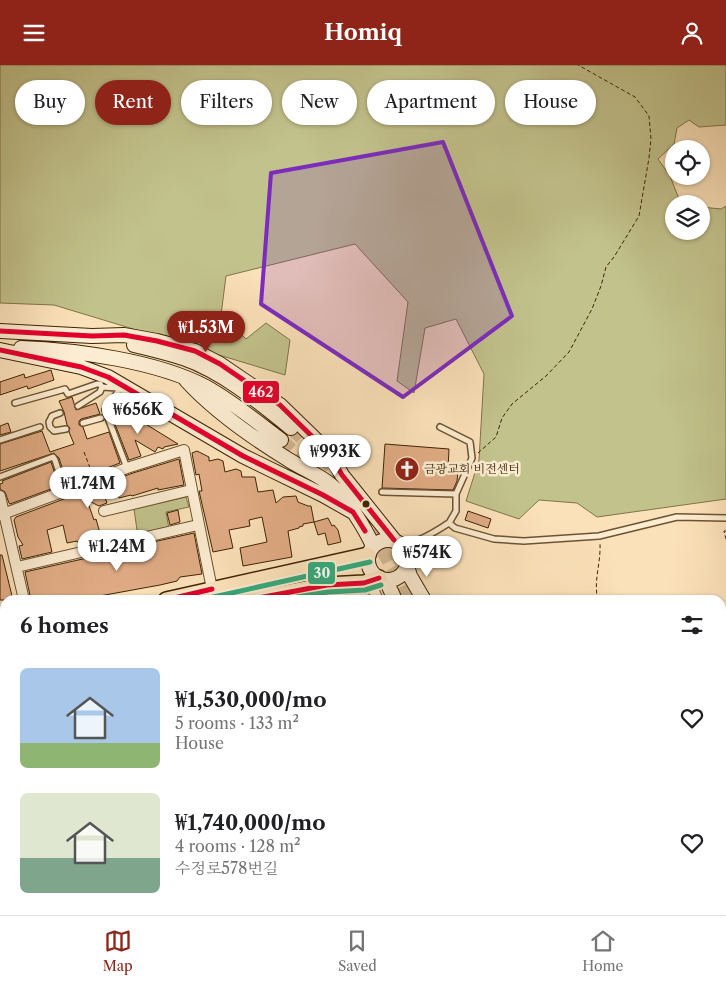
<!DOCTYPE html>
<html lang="en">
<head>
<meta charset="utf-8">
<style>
  :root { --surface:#fff; --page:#f6f6f6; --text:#202124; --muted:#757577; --line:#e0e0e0; --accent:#8f2418 }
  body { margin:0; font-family:"Libre Caslon Text","Noto Serif KR",serif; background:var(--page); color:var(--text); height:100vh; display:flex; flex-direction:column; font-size:19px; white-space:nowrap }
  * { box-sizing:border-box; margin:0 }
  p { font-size:16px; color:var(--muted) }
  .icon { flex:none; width:28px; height:28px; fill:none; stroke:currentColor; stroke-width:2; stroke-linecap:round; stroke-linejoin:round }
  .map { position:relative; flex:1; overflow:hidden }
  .sheet { position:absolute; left:0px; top:530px; width:726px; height:320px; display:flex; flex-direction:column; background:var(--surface); border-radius:15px 15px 0 0; box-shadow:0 1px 4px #0004 }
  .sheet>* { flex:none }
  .hud { position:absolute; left:15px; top:15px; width:696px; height:45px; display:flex; gap:10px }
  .buttons { position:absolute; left:665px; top:75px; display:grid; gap:10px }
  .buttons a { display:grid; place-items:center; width:45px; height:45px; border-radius:50%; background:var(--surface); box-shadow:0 1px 4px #0004; font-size:25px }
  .price { position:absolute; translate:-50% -42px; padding:0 11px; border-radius:18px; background:#fff; color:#222; font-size:16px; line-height:32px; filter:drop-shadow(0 1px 2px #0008) }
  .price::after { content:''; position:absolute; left:50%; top:30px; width:15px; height:11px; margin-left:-8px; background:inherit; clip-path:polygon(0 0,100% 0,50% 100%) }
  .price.current { background:var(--accent); color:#fff }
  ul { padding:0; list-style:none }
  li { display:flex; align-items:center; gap:15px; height:125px; padding:0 20px }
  li span { display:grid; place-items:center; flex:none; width:140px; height:100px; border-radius:8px; color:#555 }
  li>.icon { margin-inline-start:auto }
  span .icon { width:60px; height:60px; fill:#fffc; stroke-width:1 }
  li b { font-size:21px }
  h2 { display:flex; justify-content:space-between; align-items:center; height:60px; padding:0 20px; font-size:21px }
  .chip { padding:0 18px; border-radius:22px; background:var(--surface); box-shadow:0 1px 4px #0004; font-size:18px; line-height:45px }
  .chip.current { background:var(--accent); color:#fff }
  header { display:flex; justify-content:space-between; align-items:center; height:65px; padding:0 20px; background:var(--accent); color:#fff; font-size:22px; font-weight:700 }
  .tabs { display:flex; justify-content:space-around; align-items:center; height:70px; border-top:1px solid var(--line); background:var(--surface); font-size:14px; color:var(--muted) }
  .tabs a { display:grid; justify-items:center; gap:2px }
  .tabs .current { color:var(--accent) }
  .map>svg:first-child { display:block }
  .green { fill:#c2c28c; stroke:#807348 }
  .building { fill:#e0ab84; stroke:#3e2404 }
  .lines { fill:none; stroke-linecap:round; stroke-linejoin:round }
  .secondary-tunnel { stroke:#d5bb95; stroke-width:14; stroke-dasharray:14 7; stroke-linecap:butt }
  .service-casing { stroke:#6d5331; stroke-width:8 }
  .minor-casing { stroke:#6d5331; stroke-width:12 }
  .secondary-casing { stroke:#3e2404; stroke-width:16 }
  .primary-casing { stroke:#3e2404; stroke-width:18 }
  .path { stroke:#3e2404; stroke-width:1; stroke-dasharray:4 2.5; stroke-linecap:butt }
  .service { stroke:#fcecd2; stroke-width:5 }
  .minor { stroke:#fcecd2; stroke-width:10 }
  .secondary { stroke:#fcecd2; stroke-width:14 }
  .primary { stroke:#fbe1b9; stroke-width:15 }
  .bus-1-casing { stroke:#fcecd2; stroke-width:9 }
  .bus-2-casing { stroke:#fcecd2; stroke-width:9 }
  .bus-1 { stroke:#e4002b; stroke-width:5 }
  .bus-2 { stroke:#35aa7b; stroke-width:5 }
  .marked { fill:#7b2cbf; fill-opacity:0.2; stroke:#7b2cbf; stroke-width:4; stroke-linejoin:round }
  .bus-dot { fill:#3e2404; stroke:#fcecd2; stroke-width:2 }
  .labels { text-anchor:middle; stroke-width:5; stroke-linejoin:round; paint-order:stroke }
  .poi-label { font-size:12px; fill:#3e2404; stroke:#fcecd2; text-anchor:start }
  .line-badge { stroke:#fcecd2; stroke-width:2 }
  .badge-label { font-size:14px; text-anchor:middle; font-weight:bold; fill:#fff }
</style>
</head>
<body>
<header><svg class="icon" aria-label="menu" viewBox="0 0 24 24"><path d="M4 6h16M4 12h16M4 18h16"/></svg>Homiq<svg class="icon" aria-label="person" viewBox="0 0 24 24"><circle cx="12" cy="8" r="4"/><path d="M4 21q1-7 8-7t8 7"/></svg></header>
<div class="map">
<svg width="726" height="850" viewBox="0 0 726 850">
  <rect width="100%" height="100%" fill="#fbe1b9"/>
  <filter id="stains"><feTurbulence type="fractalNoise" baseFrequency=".004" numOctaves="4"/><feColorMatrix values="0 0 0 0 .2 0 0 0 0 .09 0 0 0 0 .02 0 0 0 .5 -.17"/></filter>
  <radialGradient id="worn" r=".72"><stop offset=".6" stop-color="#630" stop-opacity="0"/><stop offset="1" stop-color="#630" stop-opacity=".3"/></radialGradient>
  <!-- green -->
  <path class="green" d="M0,0H726V60L699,62L689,55L677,63L674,79L658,94L670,111L681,139H674V166H701V142L721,144L726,141V434L597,452L577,438L539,435L519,454L466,436L479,395L484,309L456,254L425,263L414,328L397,316L408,237L355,179L226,211L221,250L246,274L266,258L290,275L285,310L54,240L0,238Z
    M186,432L189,442L166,447L169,464L138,472L134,444Z
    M721,568L726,570V850H474L477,845H721Z
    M225,845H254L255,850H215V847Z"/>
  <!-- building -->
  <path class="building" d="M51,305L54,315L28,324L27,321L0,330V317L24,309L25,313Z
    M72,332L76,345L96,338L100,349L81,354L79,356V360L83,362L87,374L109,367L120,398L67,418L59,393L54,388L0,406V379L42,366L50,387L74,379L69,367L70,363L67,360L64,347L59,336Z
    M125,344L128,346L136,365L141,357L144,358L178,379L164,382L163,384L158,382L155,387L135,375L141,391L129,395L111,349Z
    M8,358L11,367L0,370V361Z
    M385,379L449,384L448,405L458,406L457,416L453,425L382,423Z
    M197,386L209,392V396L218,394L223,396L225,407L236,404L241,406L242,412H255L258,427L273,425L276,438L283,432L296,431L298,437L308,441H311L314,457L303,459V461L299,462V463L288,466L292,492L243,501L240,483L267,477L262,452L249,455L250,461L229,465L233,483L213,487L199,426H202L199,409L196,410L192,388Z
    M179,394L184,420L158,425V423L132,431L131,430L119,433L116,426L104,430L107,438L99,441L87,435L94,455L96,454L102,475L80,480L77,476L67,478L63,460L47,465L52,487L22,494L19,481L23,480L18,472L14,455L16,452L133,408Z
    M51,397L59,421L10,439L9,438L5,427L0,424V419L3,418L2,416Z
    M178,445L180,457L170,460L167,448Z
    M468,446L491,454L488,463L465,455Z
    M328,453L332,461L334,460L338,465L341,477L328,480L325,468L318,470L314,457Z
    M194,468L202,509L180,512L177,516L160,520L94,532V535H31L25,507L127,484L128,488L154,482L153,477Z
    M0,490H2L13,535H0Z"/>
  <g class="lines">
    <!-- secondary-tunnel -->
    <path class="secondary-tunnel" d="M291,363L321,390L337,409
      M281,375L313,406
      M384,466L411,512
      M370,467L383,486L411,535"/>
    <defs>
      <path id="service" d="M120,324L105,345L127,403
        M15,338L65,324L68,329L97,319H100L102,322
        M78,341L100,327L102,322L117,323
        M60,348L52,351L49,357L50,362L54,366L66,364
        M83,358L101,353
        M440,362L470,377L472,393L456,429V446L449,458
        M0,375L40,362
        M0,412L53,392L55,395L65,426
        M382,427L456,429
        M399,478C418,479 434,467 449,458L455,463L494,474L524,476L599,471L677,452L726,453
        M408,498L411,486L419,475
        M0,688L5,708
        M0,813L5,812
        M202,845L203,850
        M300,845L301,850"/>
      <path id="minor" d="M0,431L24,535
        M104,446L191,425
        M0,450L127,403L184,385L212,524
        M17,502L198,460
        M364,518L374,526L378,535
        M0,702L4,701
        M0,787L5,786
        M159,850L182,845"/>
      <path id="secondary" d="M0,266L92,271L124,270L157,276L195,286L220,299L280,340L312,371L330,389L342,410L394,475
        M134,280C151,284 167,288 183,293C223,307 259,337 291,363
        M21,283C76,285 157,296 206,322C233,337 257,357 281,375
        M0,285L81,302L108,312L243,391L323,430L353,447
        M186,315C215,347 253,373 289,395C303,404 320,410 332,421C346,432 366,465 373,481
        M368 495a20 20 0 1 1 40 0a20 20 0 1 1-40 0Z
        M407,501L410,511L424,535
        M386,515L395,535
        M414,850L416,845
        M430,850L433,845
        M454,850L456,845"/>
      <path id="primary" d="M166,535L368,490
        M248,535L327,520L364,518L379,513
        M0,573L5,571
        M0,594L5,593"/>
    </defs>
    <!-- service casing -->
    <use href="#service" class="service-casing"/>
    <!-- minor casing -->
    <use href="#minor" class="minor-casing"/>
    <!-- secondary casing -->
    <use href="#secondary" class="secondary-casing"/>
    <!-- primary casing -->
    <use href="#primary" class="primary-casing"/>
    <!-- path -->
    <path class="path" d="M84,387L92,408
      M478,388L496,372L502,353L512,339L546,311L569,287L592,244L601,221L606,202L614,192L639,151L649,93L651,74L649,51L635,32L578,0
      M726,466H724L726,474
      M598,535C593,517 601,498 600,479
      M721,548L726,547
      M721,702L726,705
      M521,850L528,845"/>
    <!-- service -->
    <use href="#service" class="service"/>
    <!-- minor -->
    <use href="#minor" class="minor"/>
    <!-- secondary -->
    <use href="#secondary" class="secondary"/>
    <!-- primary -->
    <use href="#primary" class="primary"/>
    <defs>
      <path id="bus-1" d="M0,266L92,271L124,270L157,276L195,286L220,299L280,340L330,389L342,410L394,475
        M0,285L81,302L108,312L243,391L323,430L353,447L365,466
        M166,535L212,524
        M248,535L327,520L364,518L379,513"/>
      <path id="bus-2" d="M297,532L328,527L365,525L381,520
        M200,535L370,497"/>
    </defs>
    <!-- bus-1 casing -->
    <use href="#bus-1" class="bus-1-casing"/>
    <!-- bus-2 casing -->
    <use href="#bus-2" class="bus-2-casing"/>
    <!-- bus-1 -->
    <use href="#bus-1" class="bus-1"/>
    <!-- bus-2 -->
    <use href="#bus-2" class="bus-2"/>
  </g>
  <!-- marked area -->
  <path class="marked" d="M443,77L512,251L403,332L261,239L271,108Z"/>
  <!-- icons -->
  <defs>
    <symbol id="church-disc" viewBox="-11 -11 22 22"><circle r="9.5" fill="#8f2418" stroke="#fcecd2"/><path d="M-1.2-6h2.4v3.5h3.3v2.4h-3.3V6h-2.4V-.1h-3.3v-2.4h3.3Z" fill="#fff"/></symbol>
  </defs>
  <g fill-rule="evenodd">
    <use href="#church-disc" x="393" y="390" width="28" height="28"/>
  </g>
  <!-- markers -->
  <circle class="bus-dot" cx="366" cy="439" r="4.5"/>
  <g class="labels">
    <!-- poi labels -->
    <g class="poi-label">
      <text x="424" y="408">금광교회 비전센터</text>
    </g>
  </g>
  <g class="line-badge">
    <rect x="242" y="315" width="38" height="24" rx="5" fill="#e4002b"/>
    <rect x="307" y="496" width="29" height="24" rx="5" fill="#35aa7b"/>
  </g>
  <g class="badge-label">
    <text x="261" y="332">462</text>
    <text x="322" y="513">30</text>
  </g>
  <rect width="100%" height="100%" filter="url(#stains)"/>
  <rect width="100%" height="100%" fill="url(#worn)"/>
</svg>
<div class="buttons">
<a><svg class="icon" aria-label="locate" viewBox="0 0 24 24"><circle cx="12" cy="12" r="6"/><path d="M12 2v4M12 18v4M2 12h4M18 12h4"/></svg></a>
<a><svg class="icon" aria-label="layers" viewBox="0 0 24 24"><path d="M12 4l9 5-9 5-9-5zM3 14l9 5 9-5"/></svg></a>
</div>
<b class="price current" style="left:206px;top:288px">₩1.53M</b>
<b class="price" style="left:138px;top:370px">₩656K</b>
<b class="price" style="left:335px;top:412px">₩993K</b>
<b class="price" style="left:88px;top:444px">₩1.74M</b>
<b class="price" style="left:117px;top:507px">₩1.24M</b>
<b class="price" style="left:427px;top:513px">₩574K</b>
<div class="hud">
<a class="chip">Buy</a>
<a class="chip current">Rent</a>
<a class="chip">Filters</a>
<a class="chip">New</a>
<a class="chip">Apartment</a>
<a class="chip">House</a>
</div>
<section class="sheet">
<h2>6 homes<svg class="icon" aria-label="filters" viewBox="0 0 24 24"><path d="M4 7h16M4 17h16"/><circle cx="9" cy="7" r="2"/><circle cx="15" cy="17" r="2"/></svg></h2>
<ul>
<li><span style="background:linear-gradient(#a9c7e8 75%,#8fb573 0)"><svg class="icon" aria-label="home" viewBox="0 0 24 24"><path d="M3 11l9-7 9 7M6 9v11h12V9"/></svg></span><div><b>₩1,530,000/mo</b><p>5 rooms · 133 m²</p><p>House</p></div><svg class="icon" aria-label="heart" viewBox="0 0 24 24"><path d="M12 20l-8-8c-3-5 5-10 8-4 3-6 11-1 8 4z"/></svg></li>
<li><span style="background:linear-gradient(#dfe7d0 65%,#7fa58c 0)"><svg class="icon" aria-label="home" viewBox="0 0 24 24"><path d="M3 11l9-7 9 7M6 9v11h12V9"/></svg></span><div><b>₩1,740,000/mo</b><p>4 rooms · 128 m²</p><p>수정로578번길</p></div><svg class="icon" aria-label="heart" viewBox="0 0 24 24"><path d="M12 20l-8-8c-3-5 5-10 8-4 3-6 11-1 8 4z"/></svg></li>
</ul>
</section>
</div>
<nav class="tabs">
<a class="current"><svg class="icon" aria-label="map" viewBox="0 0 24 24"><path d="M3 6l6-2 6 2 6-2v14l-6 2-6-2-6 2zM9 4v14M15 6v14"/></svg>Map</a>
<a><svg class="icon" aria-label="saved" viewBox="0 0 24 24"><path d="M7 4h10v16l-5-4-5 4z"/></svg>Saved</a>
<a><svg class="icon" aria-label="home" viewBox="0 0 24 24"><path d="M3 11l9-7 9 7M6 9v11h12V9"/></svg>Home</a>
</nav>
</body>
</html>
